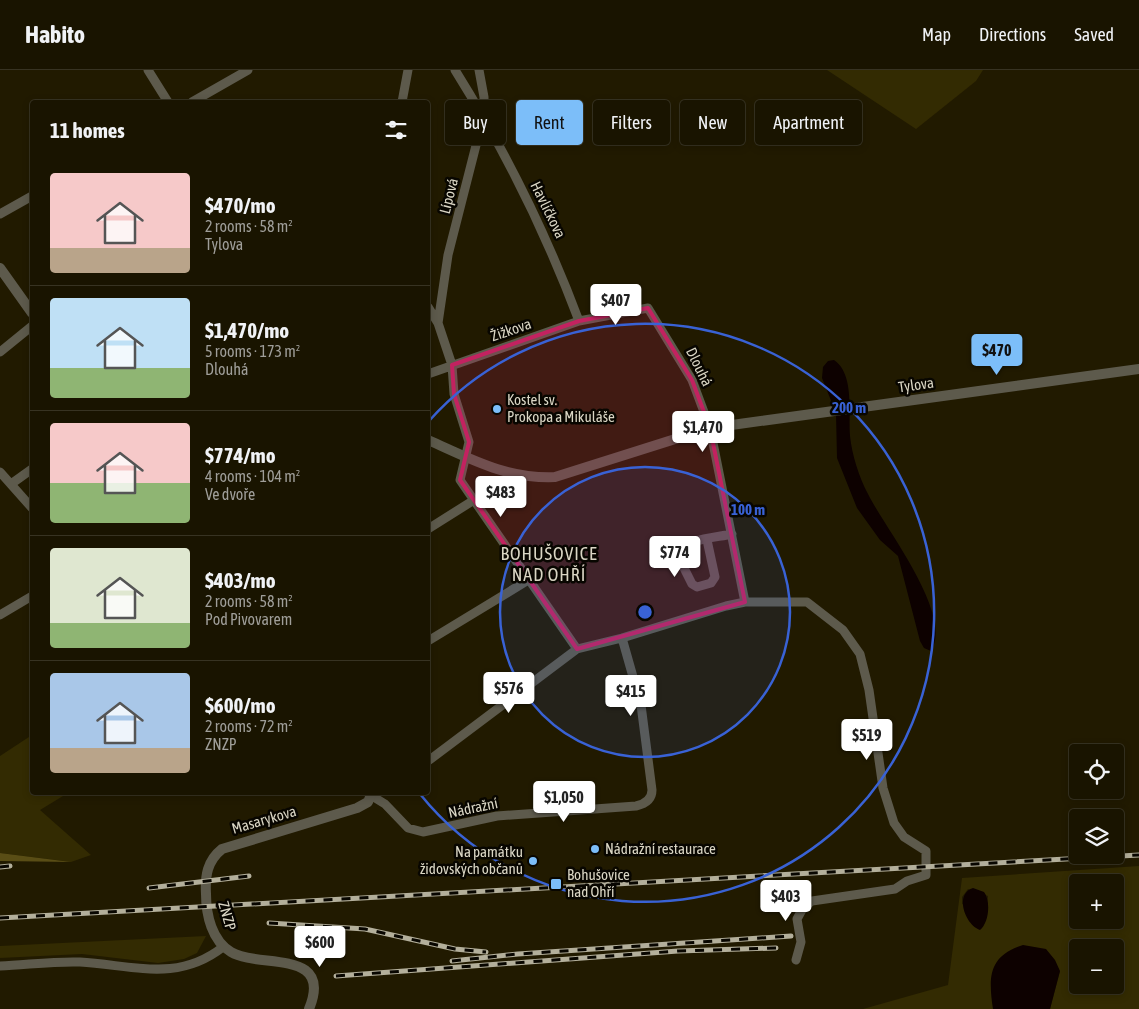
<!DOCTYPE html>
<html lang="en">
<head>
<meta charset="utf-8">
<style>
  :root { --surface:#191400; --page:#26210f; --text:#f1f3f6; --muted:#9f9e99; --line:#373322; --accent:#7cbef9 }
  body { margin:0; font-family:"Asap Condensed",sans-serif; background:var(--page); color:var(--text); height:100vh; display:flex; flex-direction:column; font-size:19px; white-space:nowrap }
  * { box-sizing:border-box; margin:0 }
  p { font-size:16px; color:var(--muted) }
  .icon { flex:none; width:28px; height:28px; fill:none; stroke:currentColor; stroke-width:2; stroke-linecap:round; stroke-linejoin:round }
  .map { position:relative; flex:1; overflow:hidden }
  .drawer { position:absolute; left:30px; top:30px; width:400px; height:695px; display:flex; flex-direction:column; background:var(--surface); border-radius:5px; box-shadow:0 2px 8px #0003,0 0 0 1px var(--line) }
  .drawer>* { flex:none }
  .hud { position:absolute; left:445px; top:30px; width:475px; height:45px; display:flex; gap:10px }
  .tools { position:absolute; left:1069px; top:674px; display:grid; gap:10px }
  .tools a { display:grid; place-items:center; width:55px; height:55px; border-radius:5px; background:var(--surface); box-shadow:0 2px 8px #0003,0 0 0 1px var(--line); font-size:25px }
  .price { position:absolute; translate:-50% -42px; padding:0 11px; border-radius:5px; background:#fff; color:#222; font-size:16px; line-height:32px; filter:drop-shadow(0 1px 2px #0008) }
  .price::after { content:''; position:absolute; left:50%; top:30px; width:15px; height:11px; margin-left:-8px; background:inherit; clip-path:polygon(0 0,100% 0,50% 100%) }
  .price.active { background:var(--accent); color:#111 }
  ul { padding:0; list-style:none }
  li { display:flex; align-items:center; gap:15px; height:125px; padding:0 20px }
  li+li { border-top:1px solid var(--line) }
  li span { display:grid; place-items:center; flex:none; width:140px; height:100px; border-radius:5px; color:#555 }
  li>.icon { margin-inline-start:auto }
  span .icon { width:60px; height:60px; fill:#fffc; stroke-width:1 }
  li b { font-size:21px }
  h2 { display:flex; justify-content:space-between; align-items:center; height:60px; padding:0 20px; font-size:21px }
  .pill { padding:0 18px; border-radius:5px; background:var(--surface); box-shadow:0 2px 8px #0003,0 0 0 1px var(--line); font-size:18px; line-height:45px }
  .pill.active { background:var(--accent); color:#111 }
  header { display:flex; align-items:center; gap:30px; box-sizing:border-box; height:70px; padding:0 25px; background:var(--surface); border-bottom:1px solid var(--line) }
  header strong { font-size:24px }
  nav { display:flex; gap:28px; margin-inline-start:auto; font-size:18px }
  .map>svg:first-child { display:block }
  .green { fill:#332b02; fill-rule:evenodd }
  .forest { fill:#594d15 }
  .water { fill:#0d0100 }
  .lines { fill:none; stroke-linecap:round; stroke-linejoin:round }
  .minor { stroke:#5d5a4c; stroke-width:9 }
  .tertiary { stroke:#5d5a4c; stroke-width:10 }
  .rail-casing { stroke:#b3af9b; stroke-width:5 }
  .rail { stroke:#080600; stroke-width:3; stroke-dasharray:9; stroke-linecap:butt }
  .marked { fill:#c32260; fill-opacity:0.2; stroke:#c32260; stroke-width:4; stroke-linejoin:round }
  .ring { fill:none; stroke:#3962d5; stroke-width:2.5 }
  .poi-dot { fill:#7cbef9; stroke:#080600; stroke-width:2 }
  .labels { text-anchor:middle; stroke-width:5; stroke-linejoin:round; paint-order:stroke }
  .street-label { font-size:15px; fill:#dad6c4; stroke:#080600 }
  .poi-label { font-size:15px; fill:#dad6c4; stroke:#080600; text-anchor:start }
  .quarter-label { font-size:18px; letter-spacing:1px; fill:#dad6c4; stroke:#080600 }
  .centre { fill:#3962d5; stroke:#080600; stroke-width:2.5 }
  .ring-label { font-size:15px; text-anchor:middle; font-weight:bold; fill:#3962d5; stroke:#080600; stroke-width:5; stroke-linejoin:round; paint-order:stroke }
</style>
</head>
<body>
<header>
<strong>Habito</strong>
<nav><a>Map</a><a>Directions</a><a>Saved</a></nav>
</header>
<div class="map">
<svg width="1139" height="939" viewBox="0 0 1139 939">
  <rect width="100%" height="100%" fill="#211a00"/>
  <!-- green -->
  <path class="green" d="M827,0H983L976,11L916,59Z
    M32,665V722L68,723L40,740L91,785L71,792L0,783V686Z
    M1139,796V939H1050L1060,901L993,937V939H863L948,915L962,808ZM1078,812H1115V850H1078ZM968,819L988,826L986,849L962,834V827ZM1078,878H1115V915H1078Z
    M206,866L197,883L184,889L158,893L82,884L0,888V876Z"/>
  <!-- forest -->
  <path class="forest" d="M0,783L71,792L0,791Z"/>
  <!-- water -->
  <path class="water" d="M834,290C855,304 848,344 850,366C852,385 859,407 868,424C884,457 954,544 931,581L924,578L920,571L898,486L880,470L857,438L837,388L836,343L822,308L823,297L828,291Z
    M973,818L984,822C991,831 989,853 980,860C965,855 954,824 973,818Z
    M1023,875L1046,879L1055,890L1060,901L1050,939H993C988,906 989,886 1023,875Z"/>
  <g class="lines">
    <!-- minor -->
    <path class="minor" d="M148,0L168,32
      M455,0C505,80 546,163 579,251
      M479,0L484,27V44L448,185L438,253L452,295L454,324L469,372L460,410L577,579
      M192,32L248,0
      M402,32L408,0
      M0,144L32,126
      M428,237L438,253
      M0,282L32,256
      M428,304L579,251L648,238L692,310L710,358L745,532
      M0,402L32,438
      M11,414L32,399
      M428,459L474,430
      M707,470L715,507L711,513L697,517L692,514L678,486C684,468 715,468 732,464
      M0,545L32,526
      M428,571L530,509
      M428,691L577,579L622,568L726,536L745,532H807L843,560L860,584L869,620L883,718L894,753L904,767L926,781V805L907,811L895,819L812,831L803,838L797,849L801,872L796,890
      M372,726L385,734L408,758L423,762L497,746L636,736C645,734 652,730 652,720L641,635L622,568
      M0,896C26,895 54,891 80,892C133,895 177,913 223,877"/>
    <!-- tertiary -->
    <path class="tertiary" d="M0,198L32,243
      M428,370C471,389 506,409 555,407L710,358L1139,299
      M309,939C334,878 259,899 231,882C212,871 206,845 206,824C205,806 207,791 222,779L357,738L368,732L372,722"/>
    <defs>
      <path id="rail" d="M0,797L10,796
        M149,818L249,806
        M0,848L1139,785
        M269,853L365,859L455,879L486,882
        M452,891L518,884L791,866
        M336,906L678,881L776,878"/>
    </defs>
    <!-- rail casing -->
    <use href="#rail" class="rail-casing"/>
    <!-- rail -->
    <use href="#rail" class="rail"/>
  </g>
  <!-- marked area -->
  <path class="marked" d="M648,238L692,310L710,358L745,532L577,579L460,410L469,372L454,324L452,295L579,251Z"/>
  <!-- distance rings -->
  <circle cx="645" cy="542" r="145" fill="#3962d5" fill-opacity=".12"/>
  <g class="ring">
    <circle cx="645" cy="542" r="145"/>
    <path d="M429 351A289 289 0 1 1 420 724"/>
  </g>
  <!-- markers -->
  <g class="poi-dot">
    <circle cx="497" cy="339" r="5"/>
    <circle cx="595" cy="779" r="5"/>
    <circle cx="533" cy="791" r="5"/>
    <rect x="550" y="808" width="12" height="12" rx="2.5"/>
  </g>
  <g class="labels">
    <!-- street labels -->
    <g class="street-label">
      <text transform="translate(449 126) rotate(-76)" y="5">Lípová</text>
      <text transform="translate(548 140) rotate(64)" y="5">Havlíčkova</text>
      <text transform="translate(511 260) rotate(-19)" y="5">Žižkova</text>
      <text transform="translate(699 297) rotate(64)" y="5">Dlouhá</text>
      <text transform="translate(916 315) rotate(-8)" y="5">Tylova</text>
      <text transform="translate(473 738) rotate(-12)" y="5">Nádražní</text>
      <text transform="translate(264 750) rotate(-16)" y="5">Masarykova</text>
      <text transform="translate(227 846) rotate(74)" y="5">ZNZP</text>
    </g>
    <!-- poi labels -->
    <g class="poi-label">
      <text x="507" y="335">Kostel sv.<tspan x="507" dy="17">Prokopa a Mikuláše</tspan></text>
      <text x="605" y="784">Nádražní restaurace</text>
      <text x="523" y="787" text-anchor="end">Na památku<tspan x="523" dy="17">židovských občanů</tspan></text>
      <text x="567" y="810">Bohušovice<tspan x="567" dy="17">nad Ohří</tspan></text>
    </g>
    <!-- quarter labels -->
    <g class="quarter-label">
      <text x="549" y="490">BOHUŠOVICE<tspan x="549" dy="21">NAD OHŘÍ</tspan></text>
    </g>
  </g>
  <circle cx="645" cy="542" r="8" class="centre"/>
  <g class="ring-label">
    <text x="849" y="343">200 m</text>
    <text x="748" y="445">100 m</text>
  </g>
</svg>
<div class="tools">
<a><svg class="icon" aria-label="locate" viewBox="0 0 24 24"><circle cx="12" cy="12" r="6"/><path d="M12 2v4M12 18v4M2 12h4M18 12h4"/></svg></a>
<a><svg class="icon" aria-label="layers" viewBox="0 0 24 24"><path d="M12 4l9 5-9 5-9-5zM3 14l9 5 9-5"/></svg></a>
<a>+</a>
<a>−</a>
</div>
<b class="price" style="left:616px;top:256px">$407</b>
<b class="price active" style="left:997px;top:306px">$470</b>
<b class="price" style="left:703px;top:383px">$1,470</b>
<b class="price" style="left:501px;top:448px">$483</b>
<b class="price" style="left:675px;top:508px">$774</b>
<b class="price" style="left:509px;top:644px">$576</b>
<b class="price" style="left:631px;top:647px">$415</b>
<b class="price" style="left:867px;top:691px">$519</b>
<b class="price" style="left:564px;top:753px">$1,050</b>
<b class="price" style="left:786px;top:852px">$403</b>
<b class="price" style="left:320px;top:898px">$600</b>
<div class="hud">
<a class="pill">Buy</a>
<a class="pill active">Rent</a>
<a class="pill">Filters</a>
<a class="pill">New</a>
<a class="pill">Apartment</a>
</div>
<section class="drawer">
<h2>11 homes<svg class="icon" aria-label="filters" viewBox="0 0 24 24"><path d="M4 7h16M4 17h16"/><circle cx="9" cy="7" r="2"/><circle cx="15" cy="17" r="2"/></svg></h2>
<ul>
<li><span style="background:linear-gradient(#f6c9c9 75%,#b9a48a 0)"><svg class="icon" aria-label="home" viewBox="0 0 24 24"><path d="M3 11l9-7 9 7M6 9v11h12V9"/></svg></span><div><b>$470/mo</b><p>2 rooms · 58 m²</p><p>Tylova</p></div></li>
<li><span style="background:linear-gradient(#bfe0f5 70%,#8fb573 0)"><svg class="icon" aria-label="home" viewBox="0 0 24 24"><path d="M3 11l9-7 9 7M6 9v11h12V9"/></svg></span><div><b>$1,470/mo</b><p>5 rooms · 173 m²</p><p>Dlouhá</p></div></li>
<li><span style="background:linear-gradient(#f6c9c9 60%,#8fb573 0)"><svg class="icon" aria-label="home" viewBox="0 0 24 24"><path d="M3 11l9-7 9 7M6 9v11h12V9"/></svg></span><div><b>$774/mo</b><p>4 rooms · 104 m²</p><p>Ve dvoře</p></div></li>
<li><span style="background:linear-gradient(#dfe7d0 75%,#8fb573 0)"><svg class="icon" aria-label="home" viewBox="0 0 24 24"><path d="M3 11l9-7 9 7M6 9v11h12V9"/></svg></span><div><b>$403/mo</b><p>2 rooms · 58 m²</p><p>Pod Pivovarem</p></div></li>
<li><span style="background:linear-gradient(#a9c7e8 75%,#b9a48a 0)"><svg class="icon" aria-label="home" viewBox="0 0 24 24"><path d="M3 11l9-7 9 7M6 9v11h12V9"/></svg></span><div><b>$600/mo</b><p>2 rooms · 72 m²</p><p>ZNZP</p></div></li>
</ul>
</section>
</div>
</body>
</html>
